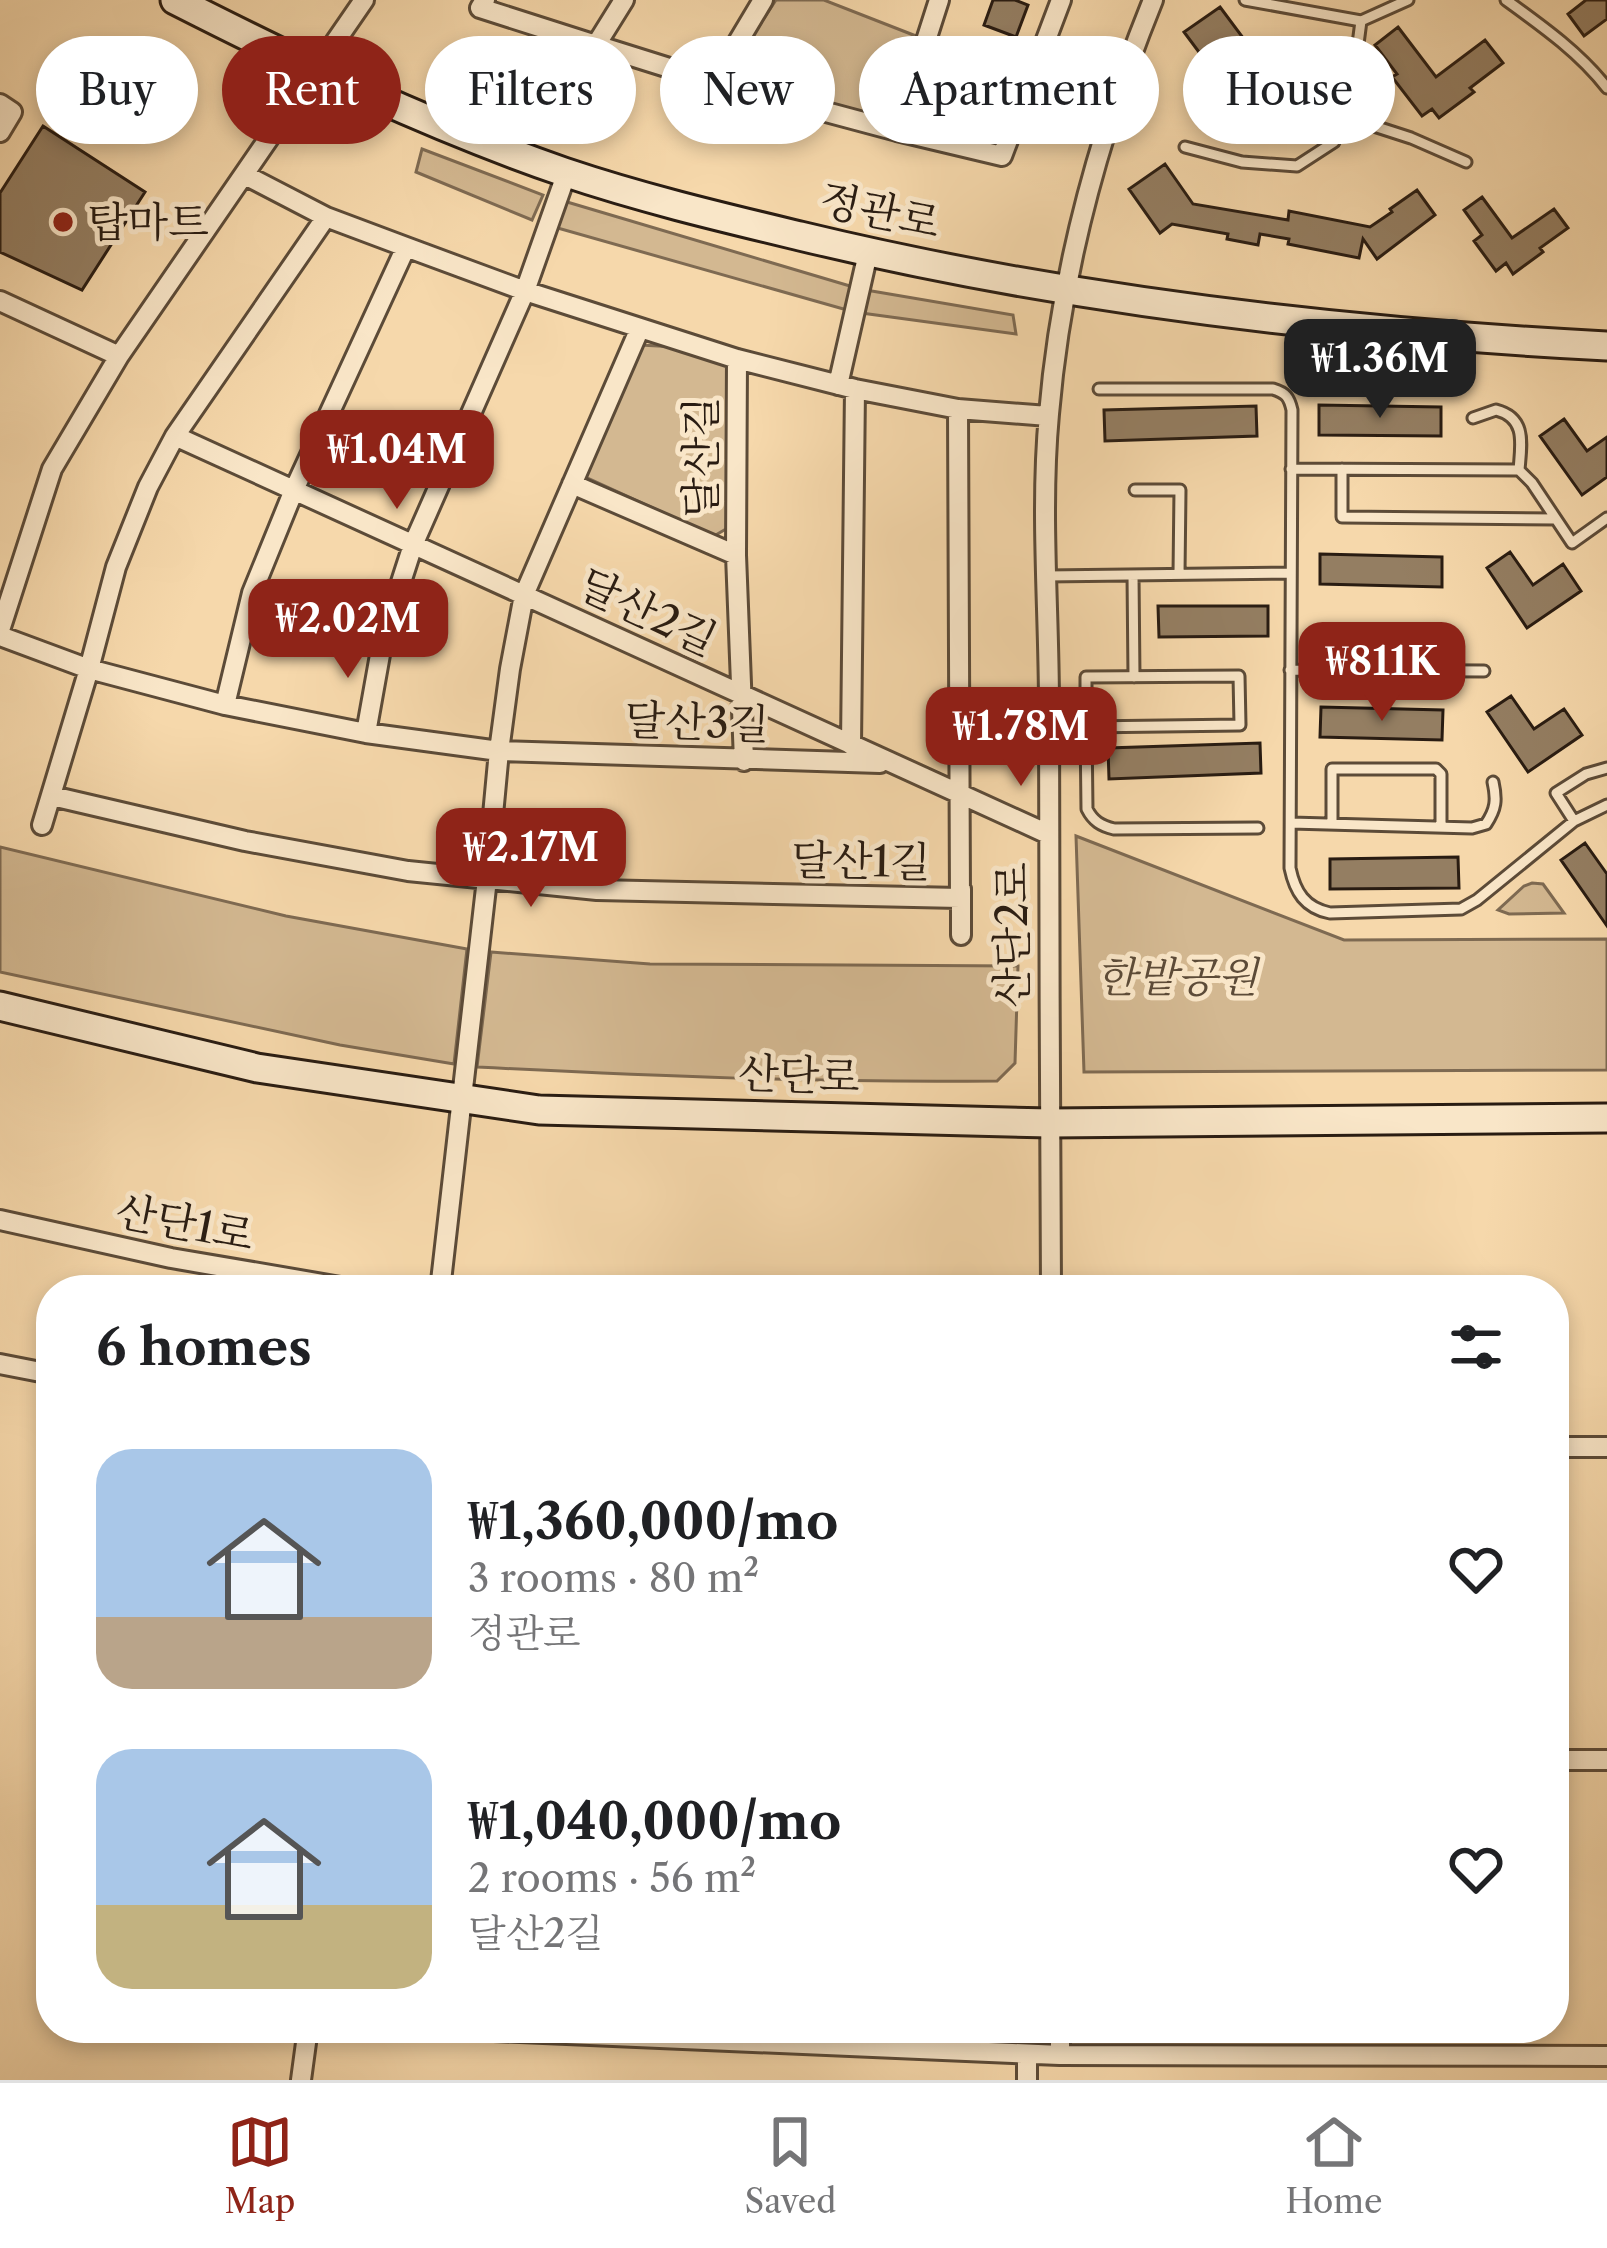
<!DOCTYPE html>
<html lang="en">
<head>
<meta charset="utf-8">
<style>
  :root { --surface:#fff; --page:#f6f6f6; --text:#202124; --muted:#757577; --line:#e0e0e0; --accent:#8f2418 }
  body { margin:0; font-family:"Libre Caslon Text","Noto Serif KR",serif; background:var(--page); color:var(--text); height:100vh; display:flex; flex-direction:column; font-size:45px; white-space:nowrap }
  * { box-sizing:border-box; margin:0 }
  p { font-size:39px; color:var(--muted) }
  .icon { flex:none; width:66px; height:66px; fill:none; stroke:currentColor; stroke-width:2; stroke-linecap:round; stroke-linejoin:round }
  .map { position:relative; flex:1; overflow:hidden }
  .sheet { position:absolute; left:36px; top:1275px; width:1533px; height:768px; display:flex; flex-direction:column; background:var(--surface); border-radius:48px; box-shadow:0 6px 18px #0003 }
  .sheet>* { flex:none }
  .guide { position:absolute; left:36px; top:36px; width:1536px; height:108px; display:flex; gap:24px }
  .price { position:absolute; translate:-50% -102px; padding:0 27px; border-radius:24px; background:var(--accent); color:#fff; font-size:39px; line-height:78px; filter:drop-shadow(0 3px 6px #0008) }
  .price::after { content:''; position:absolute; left:50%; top:72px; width:36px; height:27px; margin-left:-18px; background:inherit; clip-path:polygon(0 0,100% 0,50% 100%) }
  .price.current { background:#222; color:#fff }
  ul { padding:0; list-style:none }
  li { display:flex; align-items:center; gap:36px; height:300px; padding:0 60px }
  li span { display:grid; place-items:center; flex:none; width:336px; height:240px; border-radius:36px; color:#555 }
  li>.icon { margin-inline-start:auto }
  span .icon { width:144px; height:144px; fill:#fffc; stroke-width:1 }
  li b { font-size:51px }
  h2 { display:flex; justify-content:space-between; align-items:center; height:144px; padding:0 60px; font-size:51px }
  .pill { padding:0 42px; border-radius:54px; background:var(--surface); box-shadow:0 6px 18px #0003; font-size:42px; line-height:108px }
  .pill.current { background:var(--accent); color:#fff }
  .tab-bar { display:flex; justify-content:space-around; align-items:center; height:168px; border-top:3px solid var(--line); background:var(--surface); font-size:33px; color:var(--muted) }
  .tab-bar a { display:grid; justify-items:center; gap:6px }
  .tab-bar .current { color:var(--accent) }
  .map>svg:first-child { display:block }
  .green { fill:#d3b891; stroke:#7e6a52; stroke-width:3 }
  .building { fill:#947e62; stroke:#291c12; stroke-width:3 }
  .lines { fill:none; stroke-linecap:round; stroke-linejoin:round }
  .lane-casing { stroke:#5c4b38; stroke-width:15 }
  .street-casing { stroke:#5c4b38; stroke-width:24 }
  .secondary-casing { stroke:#291c12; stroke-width:33 }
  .lane { stroke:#f9e6c8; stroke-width:9 }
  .street { stroke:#f9e6c8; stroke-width:18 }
  .secondary { stroke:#f9e6c8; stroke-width:27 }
  .poi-dot { fill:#8f2418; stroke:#f9e6c8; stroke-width:4.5 }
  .labels { text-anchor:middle; stroke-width:10; stroke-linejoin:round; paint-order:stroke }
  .street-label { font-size:42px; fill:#291c12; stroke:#f9e6c8 }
  .poi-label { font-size:42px; fill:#291c12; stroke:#f9e6c8; text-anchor:start }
  .park-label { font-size:42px; font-style:italic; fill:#5c4b38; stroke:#f9e6c8 }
</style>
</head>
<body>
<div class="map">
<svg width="1607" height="2080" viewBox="0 0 1607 2080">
  <rect width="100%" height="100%" fill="#f6d8ab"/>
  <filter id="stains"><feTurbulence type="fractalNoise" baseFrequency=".00167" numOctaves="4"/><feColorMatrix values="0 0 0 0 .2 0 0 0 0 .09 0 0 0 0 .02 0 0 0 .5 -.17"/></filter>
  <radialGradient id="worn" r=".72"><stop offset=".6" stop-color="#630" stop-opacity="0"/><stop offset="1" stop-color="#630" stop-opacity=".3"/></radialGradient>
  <!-- green -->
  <path class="green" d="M776,0H824L916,36L891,112L876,121L740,85L734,64Z
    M422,149L543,195L532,220L416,172Z
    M557,199L860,289L1013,315L1016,334L854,312L547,225Z
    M640,345L676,347L730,363L731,526L714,536L581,475Z
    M1076,836L1344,940L1607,939V1070L1084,1072Z
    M0,847L286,916L467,949L454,1064L340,1045L0,972Z
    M1532,883L1543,884L1564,913L1509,914L1498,910L1524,886Z
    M491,952L650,964L1018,966L1015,1063L997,1081C823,1083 651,1076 477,1067Z"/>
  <!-- building -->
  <path class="building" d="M993,0H1015L1028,5L1016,37L984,25Z
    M1586,0H1607V19L1584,36L1568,14Z
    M1220,7L1249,46L1325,60L1322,78L1316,77L1314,87L1283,81V77L1228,67L1216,75L1184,32Z
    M1398,27L1436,77L1485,40L1503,63L1470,88L1474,92L1439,118L1432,109L1422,116L1392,77L1397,74L1375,45Z
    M43,126L145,192L82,290L0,252V193Z
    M1165,164L1193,204L1288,220L1289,211L1370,227L1392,212L1390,209L1417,190L1435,215L1377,259L1363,239L1359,258L1288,244L1289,239L1260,234L1258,245L1227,239L1228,234L1172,224L1160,233L1129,189Z
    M1482,197L1512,238L1554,209L1568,228L1540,248L1543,252L1513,274L1506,263L1496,271L1474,241L1482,235L1464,210Z
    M1319,405L1441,407V436L1319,435Z
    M1256,406L1257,436L1105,441L1104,410Z
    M1564,419L1587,451L1607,437V477L1582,495L1540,436Z
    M1510,552L1533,585L1563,564L1581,591L1527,628L1487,568Z
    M1320,554L1442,557V587L1320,584Z
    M1158,606H1268V636L1159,637Z
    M1511,696L1534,729L1564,709L1582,735L1528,772L1487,712Z
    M1321,707L1443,710L1442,740L1320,737Z
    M1260,743L1261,773L1109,779L1108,748Z
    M1585,843L1607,874V926L1561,860Z
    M1458,857L1459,888L1330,889V859Z"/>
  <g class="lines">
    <defs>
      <path id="lane" d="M1245,0L1361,21L1408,0
        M1506,0C1542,26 1580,53 1607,88
        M1343,116L1411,138L1466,162
        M1185,147L1242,162L1297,166L1334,142L1352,90L1361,21
        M1099,389H1273C1286,393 1289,397 1292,410L1290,868C1295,892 1305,908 1330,913L1461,909L1477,900L1574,821L1607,805
        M1473,418L1496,410C1527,418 1521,444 1519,470
        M1291,469L1519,470L1532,483L1572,543L1607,518
        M1342,469V517L1556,519
        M1135,490H1180L1179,574
        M1133,575L1134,677
        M1046,576L1290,573
        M1290,670L1484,671
        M1239,676L1240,725L1086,727V677Z
        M1086,727L1087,809C1093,821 1101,826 1114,829L1258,828
        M1574,821L1556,793L1586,774L1607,768
        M1291,823L1472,828L1486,824C1496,809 1497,800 1493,782
        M1332,824V769H1436L1441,774V827"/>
      <path id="street" d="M485,0L480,8L596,45L624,0
        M596,45L714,82L763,0
        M714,82L897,131L939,0
        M0,104L12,112L0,132
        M897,131L1002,156L1061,0
        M245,175L326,217L406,247L525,291L737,359L855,389L958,409L1048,416
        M0,301L119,356
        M737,359L736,555L744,761
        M838,385L868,253
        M175,436L1048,834
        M572,484L736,555
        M0,630L52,469L119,356L364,0
        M0,636L89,669L225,705L366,733L499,751L880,763
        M225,705L252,593L294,490L406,247
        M366,733L383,638L413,545L525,291L567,172
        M851,745L855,389
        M52,796L245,841L408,871L597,890L960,898L958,409
        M42,825L89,669L116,567L148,487L175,436L326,217
        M961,889V935
        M0,1220L171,1258L358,1290
        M440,1290L487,879L499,751L510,669L524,595L640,328
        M1051,1290C1050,1095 1049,901 1049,706C1049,609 1040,511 1049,414C1061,271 1099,133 1153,0
        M0,1364L51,1374
        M1554,1447H1607
        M1554,1760H1607
        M425,2028L1060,2055L1607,2056
        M1060,2028V2055
        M1027,2054V2080
        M301,2080L308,2028"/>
      <path id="secondary" d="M175,0C301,64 430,126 564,172C641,198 721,217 800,236C1065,300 1335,332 1607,346
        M0,1006L257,1068L539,1110L1050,1123L1607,1118"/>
    </defs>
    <!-- lane casing -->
    <use href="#lane" class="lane-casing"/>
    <!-- street casing -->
    <use href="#street" class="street-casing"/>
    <!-- secondary casing -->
    <use href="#secondary" class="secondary-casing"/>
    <!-- lane -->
    <use href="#lane" class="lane"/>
    <!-- street -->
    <use href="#street" class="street"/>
    <!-- secondary -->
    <use href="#secondary" class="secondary"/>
  </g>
  <!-- markers -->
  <circle class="poi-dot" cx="63" cy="222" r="12"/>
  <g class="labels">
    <!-- street labels -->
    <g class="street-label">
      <text transform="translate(880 211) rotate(12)" y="15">정관로</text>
      <text transform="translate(701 457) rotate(-90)" y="15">달산길</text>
      <text transform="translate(648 612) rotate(25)" y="15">달산2길</text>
      <text transform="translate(697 722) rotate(2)" y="15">달산3길</text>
      <text transform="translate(861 861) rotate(1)" y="15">달산1길</text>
      <text transform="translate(1012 935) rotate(-90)" y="15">산단2로</text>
      <text transform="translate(799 1075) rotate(2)" y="15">산단로</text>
      <text transform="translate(185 1223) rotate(11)" y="15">산단1로</text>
    </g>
    <!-- poi labels -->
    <g class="poi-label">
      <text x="87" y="237">탑마트</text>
    </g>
    <!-- park labels -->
    <g class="park-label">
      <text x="1177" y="992">한밭공원</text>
    </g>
  </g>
  <rect width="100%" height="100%" filter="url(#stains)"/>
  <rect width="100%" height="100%" fill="url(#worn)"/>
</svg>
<b class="price current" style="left:1380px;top:421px">₩1.36M</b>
<b class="price" style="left:397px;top:512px">₩1.04M</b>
<b class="price" style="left:348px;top:681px">₩2.02M</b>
<b class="price" style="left:1382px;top:724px">₩811K</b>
<b class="price" style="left:1021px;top:789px">₩1.78M</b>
<b class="price" style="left:531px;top:910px">₩2.17M</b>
<div class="guide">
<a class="pill">Buy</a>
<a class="pill current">Rent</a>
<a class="pill">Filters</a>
<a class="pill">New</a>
<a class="pill">Apartment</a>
<a class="pill">House</a>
</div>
<section class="sheet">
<h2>6 homes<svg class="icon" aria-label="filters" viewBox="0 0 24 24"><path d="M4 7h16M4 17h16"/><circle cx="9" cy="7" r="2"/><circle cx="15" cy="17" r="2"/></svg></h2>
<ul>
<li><span style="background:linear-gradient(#a9c7e8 70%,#b9a48a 0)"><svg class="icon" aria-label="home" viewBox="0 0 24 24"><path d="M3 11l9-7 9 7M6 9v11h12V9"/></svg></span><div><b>₩1,360,000/mo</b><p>3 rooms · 80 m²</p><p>정관로</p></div><svg class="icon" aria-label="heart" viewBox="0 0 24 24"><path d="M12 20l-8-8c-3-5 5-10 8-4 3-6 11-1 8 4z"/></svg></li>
<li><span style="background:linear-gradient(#a9c7e8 65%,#c2b280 0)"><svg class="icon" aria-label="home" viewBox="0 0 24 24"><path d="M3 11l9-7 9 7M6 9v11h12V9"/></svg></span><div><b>₩1,040,000/mo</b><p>2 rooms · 56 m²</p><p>달산2길</p></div><svg class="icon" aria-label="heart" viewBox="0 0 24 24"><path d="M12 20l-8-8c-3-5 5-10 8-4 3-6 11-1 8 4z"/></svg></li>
</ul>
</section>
</div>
<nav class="tab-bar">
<a class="current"><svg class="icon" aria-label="map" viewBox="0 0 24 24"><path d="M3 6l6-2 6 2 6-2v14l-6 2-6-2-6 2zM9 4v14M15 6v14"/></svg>Map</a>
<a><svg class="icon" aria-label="saved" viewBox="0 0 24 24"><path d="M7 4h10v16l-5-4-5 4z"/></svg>Saved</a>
<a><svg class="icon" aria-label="home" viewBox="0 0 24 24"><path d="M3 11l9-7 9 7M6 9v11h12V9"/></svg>Home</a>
</nav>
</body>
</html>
